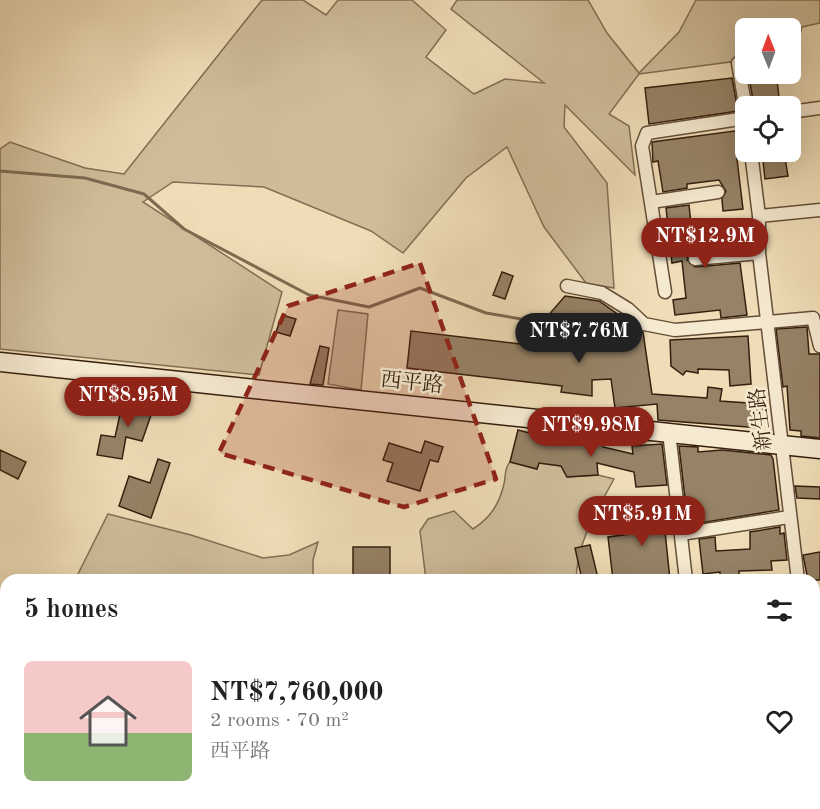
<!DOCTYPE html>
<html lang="en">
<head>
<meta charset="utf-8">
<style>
  :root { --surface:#fff; --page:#f2f2f2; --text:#222; --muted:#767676; --accent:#8f2418 }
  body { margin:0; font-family:"Old Standard TT","Noto Serif TC",serif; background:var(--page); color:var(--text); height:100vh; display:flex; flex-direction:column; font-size:22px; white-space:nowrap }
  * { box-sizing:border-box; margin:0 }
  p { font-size:20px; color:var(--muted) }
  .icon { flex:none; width:33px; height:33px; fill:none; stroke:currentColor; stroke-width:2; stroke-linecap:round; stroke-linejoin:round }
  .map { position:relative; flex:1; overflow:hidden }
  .details { position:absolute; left:0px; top:574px; width:820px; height:236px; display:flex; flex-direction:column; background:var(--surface); border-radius:18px 18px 0 0; box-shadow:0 6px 24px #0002 }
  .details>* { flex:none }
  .needle { width:39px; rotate:359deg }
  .fabs { position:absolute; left:735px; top:18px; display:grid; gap:12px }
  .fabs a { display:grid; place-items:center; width:66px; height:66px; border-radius:9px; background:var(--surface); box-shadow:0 6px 24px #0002; font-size:30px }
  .price { position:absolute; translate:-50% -51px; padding:0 14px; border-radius:21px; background:var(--accent); color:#fff; font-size:20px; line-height:39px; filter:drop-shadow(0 2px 3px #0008) }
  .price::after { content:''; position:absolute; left:50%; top:36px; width:18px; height:14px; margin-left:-9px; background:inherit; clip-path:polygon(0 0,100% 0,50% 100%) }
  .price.current { background:#222; color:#fff }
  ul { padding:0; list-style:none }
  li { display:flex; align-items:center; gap:18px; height:150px; padding:0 24px }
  li span { display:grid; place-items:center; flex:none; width:168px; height:120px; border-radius:9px; color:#555 }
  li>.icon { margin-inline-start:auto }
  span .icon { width:72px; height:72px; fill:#fffc; stroke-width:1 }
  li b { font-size:26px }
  h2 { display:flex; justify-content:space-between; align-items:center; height:72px; padding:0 24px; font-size:26px }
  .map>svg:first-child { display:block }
  .green { fill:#cfbd9a; stroke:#826e54; stroke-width:1.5 }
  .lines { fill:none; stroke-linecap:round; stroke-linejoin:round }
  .stream { stroke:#7f6a51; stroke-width:3 }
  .building { fill:#968266; stroke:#351f0e; stroke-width:1.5 }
  .minor-casing { stroke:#644e38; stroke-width:15 }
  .secondary-casing { stroke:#351f0e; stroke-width:21 }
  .minor { stroke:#f5e9d0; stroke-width:12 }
  .secondary { stroke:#f5e9d0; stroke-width:18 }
  .marked { fill:#8f2418; fill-opacity:0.2; stroke:#8f2418; stroke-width:4.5; stroke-dasharray:12 8; stroke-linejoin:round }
  .labels { text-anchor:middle; stroke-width:5; stroke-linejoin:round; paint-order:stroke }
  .street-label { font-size:21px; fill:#351f0e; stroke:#f5e9d0 }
</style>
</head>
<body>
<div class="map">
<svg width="820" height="809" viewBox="0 0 820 809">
  <rect width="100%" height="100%" fill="#efddb7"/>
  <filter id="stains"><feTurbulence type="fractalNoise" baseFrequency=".00333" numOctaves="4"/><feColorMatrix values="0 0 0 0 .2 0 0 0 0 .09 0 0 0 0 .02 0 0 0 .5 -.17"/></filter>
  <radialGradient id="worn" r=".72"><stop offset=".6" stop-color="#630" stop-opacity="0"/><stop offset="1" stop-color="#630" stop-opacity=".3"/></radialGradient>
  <!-- green -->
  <path class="green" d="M262,0H303L326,15L338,0H412L446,30L426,57L474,94L505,79L544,83L451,9L457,0H588L607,33L639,73L679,32L696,0H820V23L802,27L795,54L791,55L790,28H746L745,60L639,74L609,114L629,126L635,175L565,105L564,127L607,183L614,288L586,283L544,227L507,147L466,178L403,253L371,231L264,187L173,182L143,202L282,292L259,375L0,349V149L10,142L85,168L124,174Z
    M338,310L368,314L361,390L328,384Z
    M510,462L537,469L539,463L561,466L567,477L598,475L614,479C596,512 577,542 576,580H426L420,531L428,519L454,511L473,529C490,518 499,505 504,484C506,476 504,468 510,462Z
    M108,514L191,535L263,558L289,555L318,542L313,560V580H75Z"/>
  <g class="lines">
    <!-- stream -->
    <path class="stream" d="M0,171L85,178L144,194L184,229L309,295L369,307L420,288L486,313L527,320"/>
  </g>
  <!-- building -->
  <path class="building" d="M732,78L738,111L649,124L645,88Z
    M777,80L780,106H754L750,83Z
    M742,130L744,147L743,151H736L743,209L723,211L722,199L726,191L719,180L687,184V188L663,192L658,161L653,162L652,142Z
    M762,152H784L788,176L765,179Z
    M689,205L692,234L715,232V225L732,223L734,247L694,251L688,255L687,260L695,267L740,263L747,315L721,318L720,310L675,315L673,300L686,298L682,261L672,263L666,208Z
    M502,272L513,276L505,299L493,295Z
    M565,296L599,301L643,332L652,394L707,398L708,387L722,389L720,401L763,404L760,428L658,420L657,404L615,408L611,379L592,380V396L561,392L562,386L407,368L411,331L562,349L564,326L540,325Z
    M282,315L296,319L290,336L276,332Z
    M807,327L809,354H820V438L801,436V431L790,430L787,386L783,387L776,329Z
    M748,336L751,384L730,386L729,370L698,369V373L686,371L683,375L671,366L670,340Z
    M320,346L329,348L323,385L310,384Z
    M144,391L158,395L142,441L126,437L122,459L97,455L101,435L115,437L121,410L138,414Z
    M518,430L545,437L542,440L564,443L586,441V437H604L603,447L633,454L632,446L662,444L667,485L636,487L634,472L597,463L598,475L567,477L561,466L539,463L537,469L510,462Z
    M425,441L443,447L438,462L430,460L420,491L387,481L393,463L383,460L389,443L421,453Z
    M679,446L698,447V452L722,450L771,455L773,459L779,510L688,525Z
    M0,450L26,462L18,479L0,470Z
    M158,459L170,463L151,518L119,506L129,476L150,483Z
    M795,486L820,487V499L797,498Z
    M662,502L670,580H638L637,577L613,580L608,537L630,534L628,512L643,511L642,504Z
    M780,527V534L784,533L787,560L771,561L772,570L739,571V580H720V572L703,574L699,539L715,537L716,551L750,549V532Z
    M590,545L598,578L582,580L575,548Z
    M353,547H390V580H353Z
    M820,552V580H808L803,555Z"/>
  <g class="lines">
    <defs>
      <path id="minor" d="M738,63L746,110
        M790,112L820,108
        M751,152L759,216V253L798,580
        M651,202L718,192
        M759,216L820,210
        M695,259L759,253
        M567,286L602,293L628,309L644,324L675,330L813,318L820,346
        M665,292L642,146L647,133L746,118
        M669,432L686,580
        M681,534L789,517
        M0,708L6,710
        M814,744L820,796
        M263,804L276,809
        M617,804V809
        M703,804L704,809"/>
      <path id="secondary" d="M0,362L820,449"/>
    </defs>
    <!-- minor casing -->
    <use href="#minor" class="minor-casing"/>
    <!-- secondary casing -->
    <use href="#secondary" class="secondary-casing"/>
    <!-- minor -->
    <use href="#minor" class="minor"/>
    <!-- secondary -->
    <use href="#secondary" class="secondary"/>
  </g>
  <!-- marked area -->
  <path class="marked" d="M420,263L496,479L404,507L219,453L288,306Z"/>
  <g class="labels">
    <!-- street labels -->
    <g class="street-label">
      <text transform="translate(412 382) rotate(6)" y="7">西平路</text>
      <text transform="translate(760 419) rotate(-97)" y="7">新生路</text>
    </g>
  </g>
  <rect width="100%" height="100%" filter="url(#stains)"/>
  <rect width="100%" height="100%" fill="url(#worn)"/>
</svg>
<div class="fabs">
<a><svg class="needle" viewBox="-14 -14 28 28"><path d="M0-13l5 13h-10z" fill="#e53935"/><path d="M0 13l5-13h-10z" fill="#767676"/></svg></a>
<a><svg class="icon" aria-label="locate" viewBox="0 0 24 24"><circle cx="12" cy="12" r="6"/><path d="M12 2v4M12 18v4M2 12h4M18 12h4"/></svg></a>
</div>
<b class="price" style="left:705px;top:269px">NT$12.9M</b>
<b class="price current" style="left:579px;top:364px">NT$7.76M</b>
<b class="price" style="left:128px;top:428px">NT$8.95M</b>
<b class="price" style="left:591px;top:458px">NT$9.98M</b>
<b class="price" style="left:642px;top:547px">NT$5.91M</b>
<section class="details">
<h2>5 homes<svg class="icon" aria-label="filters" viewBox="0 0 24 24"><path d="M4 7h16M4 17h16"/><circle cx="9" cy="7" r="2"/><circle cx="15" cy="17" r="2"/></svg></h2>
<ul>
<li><span style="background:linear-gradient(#f6c9c9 60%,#8fb573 0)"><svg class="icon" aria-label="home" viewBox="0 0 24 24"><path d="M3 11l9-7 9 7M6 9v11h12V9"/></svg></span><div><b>NT$7,760,000</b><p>2 rooms · 70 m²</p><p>西平路</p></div><svg class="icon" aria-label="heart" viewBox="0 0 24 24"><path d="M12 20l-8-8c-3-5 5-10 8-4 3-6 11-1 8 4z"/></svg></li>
</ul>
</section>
</div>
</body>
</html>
